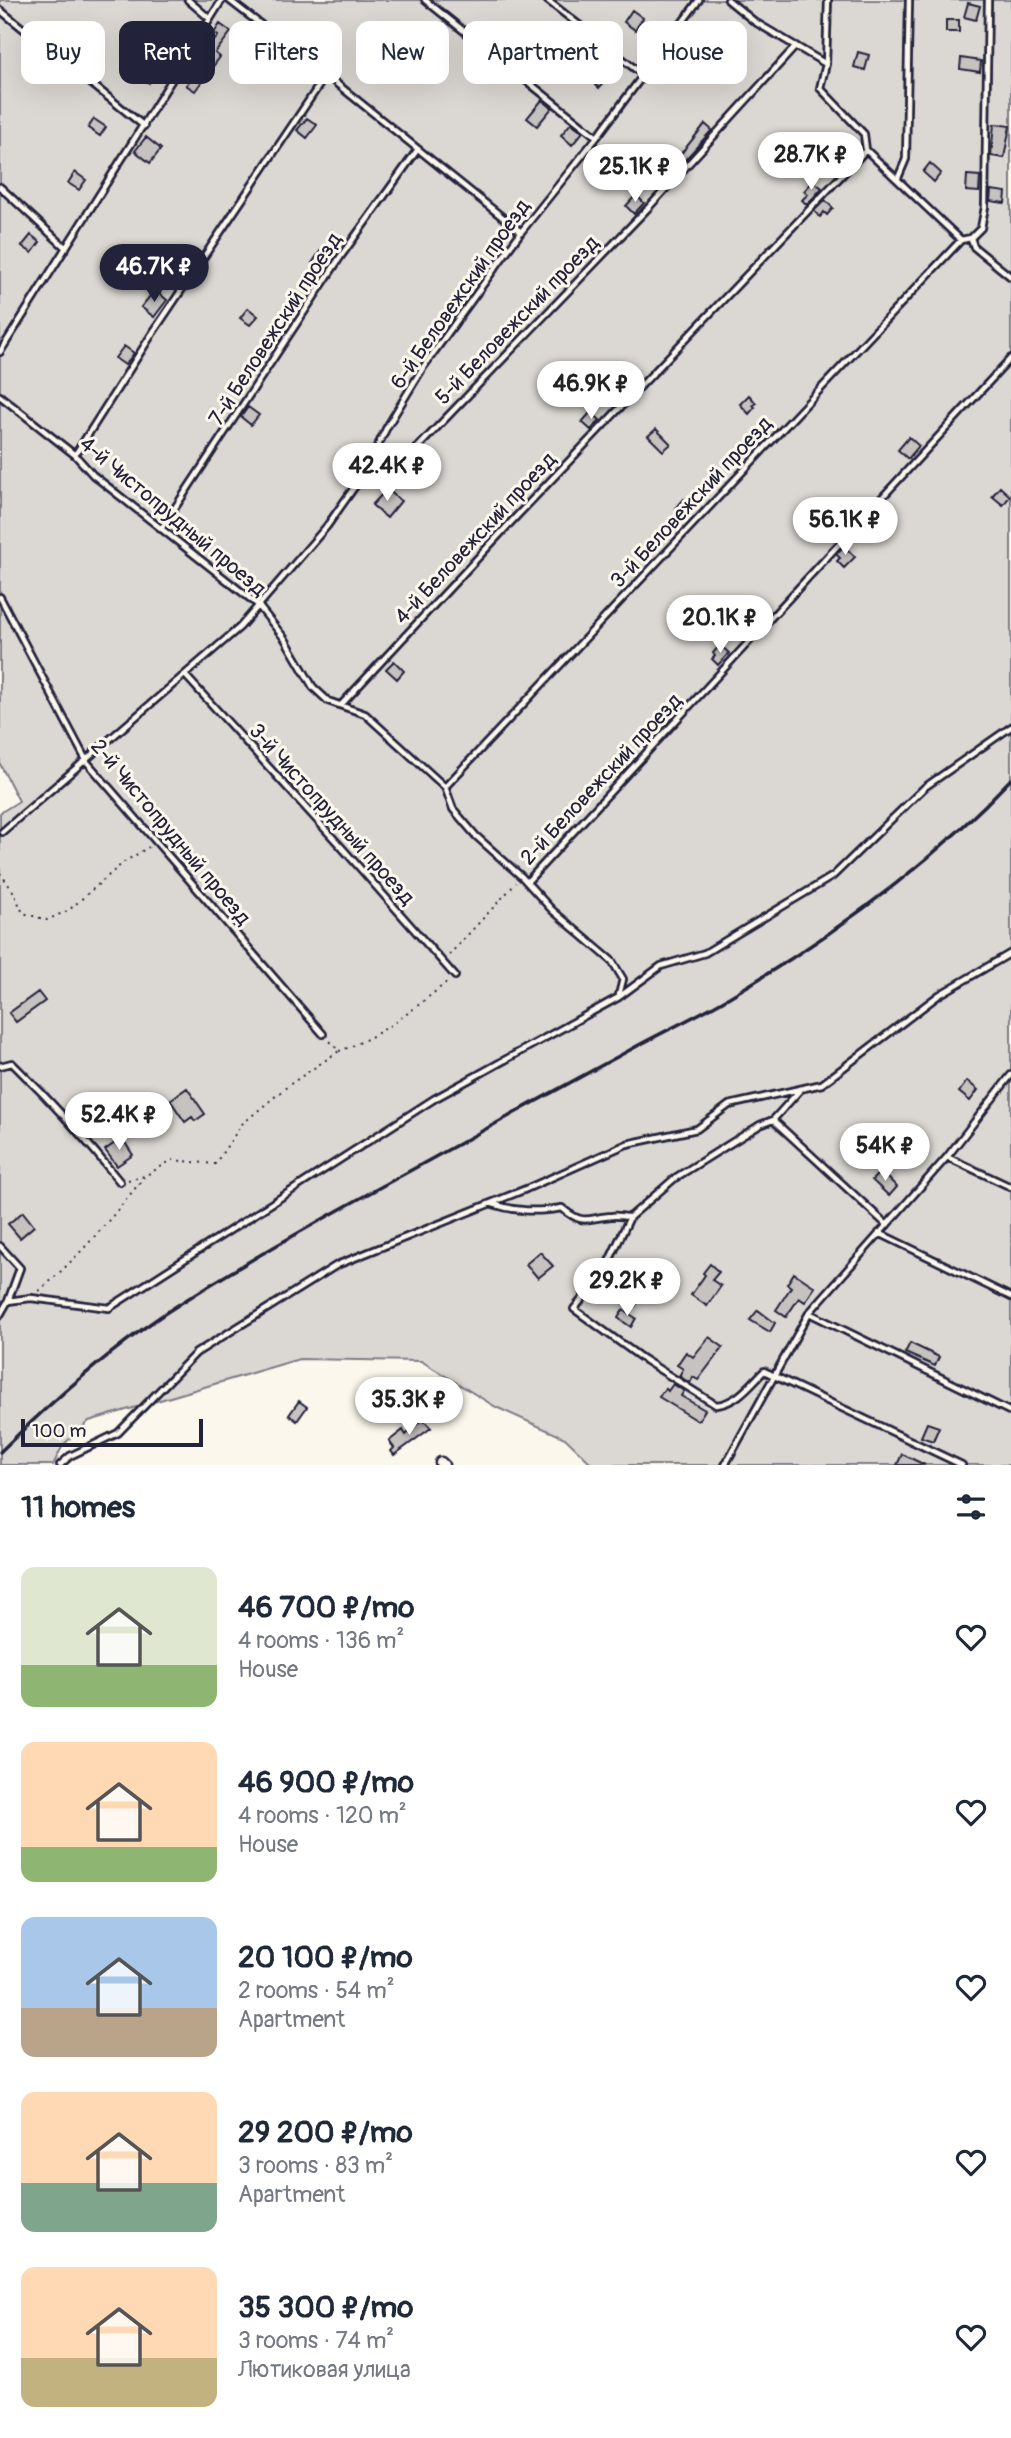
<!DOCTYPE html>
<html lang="en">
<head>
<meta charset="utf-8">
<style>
  :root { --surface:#fff; --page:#f2f2f3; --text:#1f2937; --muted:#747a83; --accent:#22223b }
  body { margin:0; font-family:Pangolin,sans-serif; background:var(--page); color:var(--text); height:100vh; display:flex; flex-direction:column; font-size:26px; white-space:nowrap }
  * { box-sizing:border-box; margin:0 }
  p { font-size:23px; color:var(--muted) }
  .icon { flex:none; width:38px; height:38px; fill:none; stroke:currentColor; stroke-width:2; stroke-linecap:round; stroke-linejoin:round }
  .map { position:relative; height:1465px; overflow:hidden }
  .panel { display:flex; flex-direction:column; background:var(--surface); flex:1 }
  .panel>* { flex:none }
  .guide { position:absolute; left:21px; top:21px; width:970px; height:63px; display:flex; gap:14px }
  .scale { position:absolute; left:21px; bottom:18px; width:182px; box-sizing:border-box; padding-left:7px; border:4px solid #22223b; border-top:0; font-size:19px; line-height:24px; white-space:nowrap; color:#22223b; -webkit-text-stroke:5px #fbf7ec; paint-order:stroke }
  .price { position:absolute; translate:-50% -60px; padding:0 16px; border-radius:24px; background:#fff; color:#222; font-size:23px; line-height:46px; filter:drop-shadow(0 2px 4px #0008) }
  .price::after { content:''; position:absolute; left:50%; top:42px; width:21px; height:16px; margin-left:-10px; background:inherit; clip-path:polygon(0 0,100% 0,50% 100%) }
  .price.active { background:var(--accent); color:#fff }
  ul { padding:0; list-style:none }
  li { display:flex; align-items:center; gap:21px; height:175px; padding:0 21px }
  li span { display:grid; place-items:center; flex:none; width:196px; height:140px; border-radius:14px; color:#555 }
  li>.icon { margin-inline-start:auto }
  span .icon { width:84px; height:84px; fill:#fffc; stroke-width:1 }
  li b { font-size:30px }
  h2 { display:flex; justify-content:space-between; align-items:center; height:84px; padding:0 21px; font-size:30px }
  .chip { padding:0 24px; border-radius:14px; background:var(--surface); box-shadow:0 7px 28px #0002; font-size:24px; line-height:63px }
  .chip.active { background:var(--accent); color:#fff }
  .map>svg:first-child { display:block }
  .green { fill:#dbd8d3; stroke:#7e7d87; stroke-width:2 }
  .building { fill:#c6c2c0; stroke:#22223b; stroke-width:2 }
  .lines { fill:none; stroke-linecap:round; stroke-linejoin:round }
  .lane-casing { stroke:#22223b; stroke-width:10 }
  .street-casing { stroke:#22223b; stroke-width:15 }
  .path { stroke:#22223b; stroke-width:2; stroke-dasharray:2 5; stroke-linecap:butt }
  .lane { stroke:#fbf7ec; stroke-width:4.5 }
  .street { stroke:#fbf7ec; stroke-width:10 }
  .rail { stroke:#22223b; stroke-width:3.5 }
  .labels { text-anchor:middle; stroke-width:6; stroke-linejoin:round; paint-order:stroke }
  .street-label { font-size:21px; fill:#22223b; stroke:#fbf7ec }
</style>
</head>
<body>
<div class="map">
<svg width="1011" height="1465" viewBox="0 0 1011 1465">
  <rect width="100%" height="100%" fill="#fbf7ec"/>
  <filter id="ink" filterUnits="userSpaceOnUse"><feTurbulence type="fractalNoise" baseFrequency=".0143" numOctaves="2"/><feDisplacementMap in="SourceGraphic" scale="14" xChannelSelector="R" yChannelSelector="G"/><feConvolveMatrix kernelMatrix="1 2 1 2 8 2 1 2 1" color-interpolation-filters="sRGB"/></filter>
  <g filter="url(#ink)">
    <!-- green -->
    <path class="green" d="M0,0H1011V1465H593L565,1438L496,1407L421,1361L299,1359L89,1421L63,1445L53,1465H0V813L19,801L0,764Z"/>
    <!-- building -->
    <path class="building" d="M968,3L980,6L976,20L964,17Z
      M632,10L643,18L635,30L624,22Z
      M946,20H959V32H946Z
      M220,24L231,32L215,53L220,57L195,91L186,85L190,80L185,77L218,36L214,33Z
      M858,52L869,55L865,70L854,67Z
      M961,58L981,61L980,72L960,69Z
      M142,63L156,73L149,83L135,74Z
      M598,65L610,75L599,88L587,77Z
      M542,100L552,108L537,126L527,118Z
      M307,118L317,125L307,138L297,130Z
      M94,119L106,127L100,136L88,128Z
      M571,123L583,132L572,145L561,135Z
      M705,124L712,130L684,161L679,156Z
      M994,124L1010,126L1004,158L991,156Z
      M146,137L161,149L150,163L135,151Z
      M930,163L941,173L934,182L923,172Z
      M75,172L86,180L79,190L68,183Z
      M967,175L980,176L979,192L966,191Z
      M813,181L822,188L807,205L802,200L808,194L804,191Z
      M991,190L1006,192L1005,203L990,201Z
      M636,195L644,203L634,214L626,206Z
      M825,200L833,208L827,215L824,212L820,217L814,211Z
      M31,235L40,242L32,253L22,246Z
      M323,247L334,255L322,271L312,263Z
      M155,290L167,300L154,317L141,307Z
      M248,308L258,316L250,325L240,318Z
      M124,346L134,353L125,365L115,358Z
      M749,395L756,403L753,405L755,407L749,414L740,404Z
      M248,407L259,415L251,425L241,417Z
      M591,412L600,420L591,430L582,422Z
      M656,429L671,444L663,451L648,436Z
      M909,437L919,446L908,459L898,450Z
      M1000,487L1010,496L1003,505L992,496Z
      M387,489L401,501L387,518L372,505Z
      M684,499L693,508L685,517L676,508Z
      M844,546L855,557L844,568L837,561L840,558L836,554Z
      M720,645L729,653L718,665L712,659L715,656L713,653Z
      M394,661L404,671L397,679L386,669Z
      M38,992L45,1001L16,1022L9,1013Z
      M967,1081L978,1090L970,1101L959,1092Z
      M187,1088L205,1114L195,1121L192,1117L185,1122L170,1100Z
      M122,1138L133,1155L117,1166L105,1150Z
      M881,1171L897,1187L889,1196L872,1180Z
      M23,1212L34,1226L20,1238L8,1224Z
      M540,1252L553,1266L538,1278L526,1264Z
      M710,1264L719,1272L712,1280L721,1286L707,1306L691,1295L705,1275L703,1273Z
      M794,1273L815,1287L805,1302L799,1298L786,1317L776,1310L791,1287L787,1284Z
      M626,1282L643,1295L635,1306L618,1294Z
      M623,1310L636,1318L631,1327L618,1318Z
      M758,1310L775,1323L770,1332L750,1320Z
      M709,1337L723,1347L698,1380L693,1377L690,1383L679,1376L683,1369L677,1365L686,1352L693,1357Z
      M910,1343L939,1357L935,1366L905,1353Z
      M673,1384L684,1391L681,1396L705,1410L698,1421L659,1397L665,1388L668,1391Z
      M299,1401L307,1407L297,1421L289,1415Z
      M422,1419L431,1428L394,1455L391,1451L394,1448L389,1441L403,1430L406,1435Z
      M927,1423L939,1427L933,1441L921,1437Z
      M902,1454L925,1465H897Z"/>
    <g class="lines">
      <defs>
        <path id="lane" d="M188,0L210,19
          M229,0L326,75L521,232
          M425,0L597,137
          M547,0L643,75
          M728,0L755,22L826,64L820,88L864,134L866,150L961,240L971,238L974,247L1011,277
          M0,10L144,126
          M826,64L828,0
          M898,178L906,159L909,0
          M0,187L66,248
          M971,238L981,228L985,207L988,0
          M0,352L222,0
          M0,396L75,455L93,475L257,604L285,639L313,687L328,701L365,714L445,787L453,809L476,836L522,877L552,910L612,961L623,979L619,995
          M75,455L152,334L326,75
          M365,472L396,470L650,206L796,46
          M161,529L341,256L418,149
          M0,597L87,762L323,1034
          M185,675L344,850L455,976
          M341,705L512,521L866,150
          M445,787L961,240
          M2,832L240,627L327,526L365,472L387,427L424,366L521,232L597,137L699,0
          M527,882L1011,358
          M0,1066L12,1063C52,1102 86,1139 120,1182
          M800,1090L773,1120L887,1225
          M773,1120L760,1125L675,1178L630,1217L603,1274L574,1309L643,1359L716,1405C737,1403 750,1385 764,1371L962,1465
          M947,1157L1011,1187
          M493,1204C517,1212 538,1212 562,1208C584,1227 589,1217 612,1216C618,1215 624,1217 630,1217
          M879,1233L1011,1297
          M0,1246L20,1268L8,1301
          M809,1313L1011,1412
          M0,1315L8,1301L31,1298L109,1308L434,1099L619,997L661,966L705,953L833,876L925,787L1011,727
          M60,1465L70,1456L118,1433L196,1353L337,1265L526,1189L627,1144L697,1129L729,1105L822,1084L939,995L1011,953
          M725,1465L809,1313L947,1157L1011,1075"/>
        <path id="street" d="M441,1463L443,1465"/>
      </defs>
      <!-- lane casing -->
      <use href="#lane" class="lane-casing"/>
      <!-- street casing -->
      <use href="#street" class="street-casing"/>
      <!-- path -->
      <path class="path" d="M0,873L13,891L23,913L47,920L69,910L124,862L149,847
        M449,955L516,883
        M339,1051C382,1036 414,1009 448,981
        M128,1180L145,1176L172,1160L215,1164L242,1124L289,1085L339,1051L329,1040
        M39,1291C79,1257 112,1218 144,1177"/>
      <!-- lane -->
      <use href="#lane" class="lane"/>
      <!-- street -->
      <use href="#street" class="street"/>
      <!-- rail -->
      <path class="rail" d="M0,1452C51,1402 105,1354 164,1314C236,1267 311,1225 386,1184C467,1139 547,1095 628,1051C662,1032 698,1016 731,996C832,936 930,865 1011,779"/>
    </g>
  </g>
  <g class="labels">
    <!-- street labels -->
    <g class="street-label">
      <text transform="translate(460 294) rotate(-55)" y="7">6-й Беловежский проезд</text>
      <text transform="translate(517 320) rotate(-46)" y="7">5-й Беловежский проезд</text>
      <text transform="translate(275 329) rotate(-57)" y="7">7-й Беловежский проезд</text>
      <text transform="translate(691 502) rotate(-47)" y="7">3-й Беловежский проезд</text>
      <text transform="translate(173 516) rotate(40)" y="7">4-й Чистопрудный проезд</text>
      <text transform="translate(475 538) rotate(-47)" y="7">4-й Беловежский проезд</text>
      <text transform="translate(601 779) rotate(-47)" y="7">2-й Беловежский проезд</text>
      <text transform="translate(332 814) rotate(48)" y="7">3-й Чистопрудный проезд</text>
      <text transform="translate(171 832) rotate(50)" y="7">2-й Чистопрудный проезд</text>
    </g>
  </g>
</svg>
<div class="scale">100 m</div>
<b class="price" style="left:811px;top:192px">28.7K ₽</b>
<b class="price" style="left:635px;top:204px">25.1K ₽</b>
<b class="price active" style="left:154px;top:304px">46.7K ₽</b>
<b class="price" style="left:591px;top:421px">46.9K ₽</b>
<b class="price" style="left:387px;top:503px">42.4K ₽</b>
<b class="price" style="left:845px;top:557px">56.1K ₽</b>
<b class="price" style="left:720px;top:655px">20.1K ₽</b>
<b class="price" style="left:119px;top:1152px">52.4K ₽</b>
<b class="price" style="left:885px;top:1183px">54K ₽</b>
<b class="price" style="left:627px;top:1318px">29.2K ₽</b>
<b class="price" style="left:409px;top:1437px">35.3K ₽</b>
<div class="guide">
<a class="chip">Buy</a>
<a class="chip active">Rent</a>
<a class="chip">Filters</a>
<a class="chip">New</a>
<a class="chip">Apartment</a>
<a class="chip">House</a>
</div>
</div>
<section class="panel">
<h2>11 homes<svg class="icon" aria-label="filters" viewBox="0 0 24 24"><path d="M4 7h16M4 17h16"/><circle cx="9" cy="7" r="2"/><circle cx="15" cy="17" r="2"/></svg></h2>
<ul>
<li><span style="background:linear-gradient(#dfe7d0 70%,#8fb573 0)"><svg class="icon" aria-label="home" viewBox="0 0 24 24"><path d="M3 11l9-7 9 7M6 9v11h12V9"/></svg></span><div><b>46 700 ₽/mo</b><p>4 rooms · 136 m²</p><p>House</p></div><svg class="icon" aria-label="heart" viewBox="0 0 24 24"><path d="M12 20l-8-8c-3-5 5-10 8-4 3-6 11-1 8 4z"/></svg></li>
<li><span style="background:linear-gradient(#ffd9b3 75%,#8fb573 0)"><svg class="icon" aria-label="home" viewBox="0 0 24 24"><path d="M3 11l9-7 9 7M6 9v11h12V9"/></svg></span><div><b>46 900 ₽/mo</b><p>4 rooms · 120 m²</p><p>House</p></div><svg class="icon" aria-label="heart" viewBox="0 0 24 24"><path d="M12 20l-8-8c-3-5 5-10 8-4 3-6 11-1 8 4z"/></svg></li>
<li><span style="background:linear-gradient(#a9c7e8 65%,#b9a48a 0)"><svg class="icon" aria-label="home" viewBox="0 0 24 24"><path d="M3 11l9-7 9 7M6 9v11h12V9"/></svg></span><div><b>20 100 ₽/mo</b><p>2 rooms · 54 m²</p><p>Apartment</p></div><svg class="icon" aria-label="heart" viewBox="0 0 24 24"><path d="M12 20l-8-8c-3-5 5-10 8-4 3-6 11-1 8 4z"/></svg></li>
<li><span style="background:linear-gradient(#ffd9b3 65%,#7fa58c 0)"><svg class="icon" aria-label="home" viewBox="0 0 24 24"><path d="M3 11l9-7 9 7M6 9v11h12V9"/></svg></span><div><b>29 200 ₽/mo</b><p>3 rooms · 83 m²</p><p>Apartment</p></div><svg class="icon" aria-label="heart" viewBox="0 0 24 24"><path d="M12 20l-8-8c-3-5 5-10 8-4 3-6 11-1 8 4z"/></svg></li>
<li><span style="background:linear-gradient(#ffd9b3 65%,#c2b280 0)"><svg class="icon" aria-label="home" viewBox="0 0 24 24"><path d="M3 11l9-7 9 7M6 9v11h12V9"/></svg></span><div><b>35 300 ₽/mo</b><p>3 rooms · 74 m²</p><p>Лютиковая улица</p></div><svg class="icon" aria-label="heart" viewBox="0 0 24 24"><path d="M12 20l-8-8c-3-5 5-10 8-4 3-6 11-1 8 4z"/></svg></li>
</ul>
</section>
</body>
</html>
